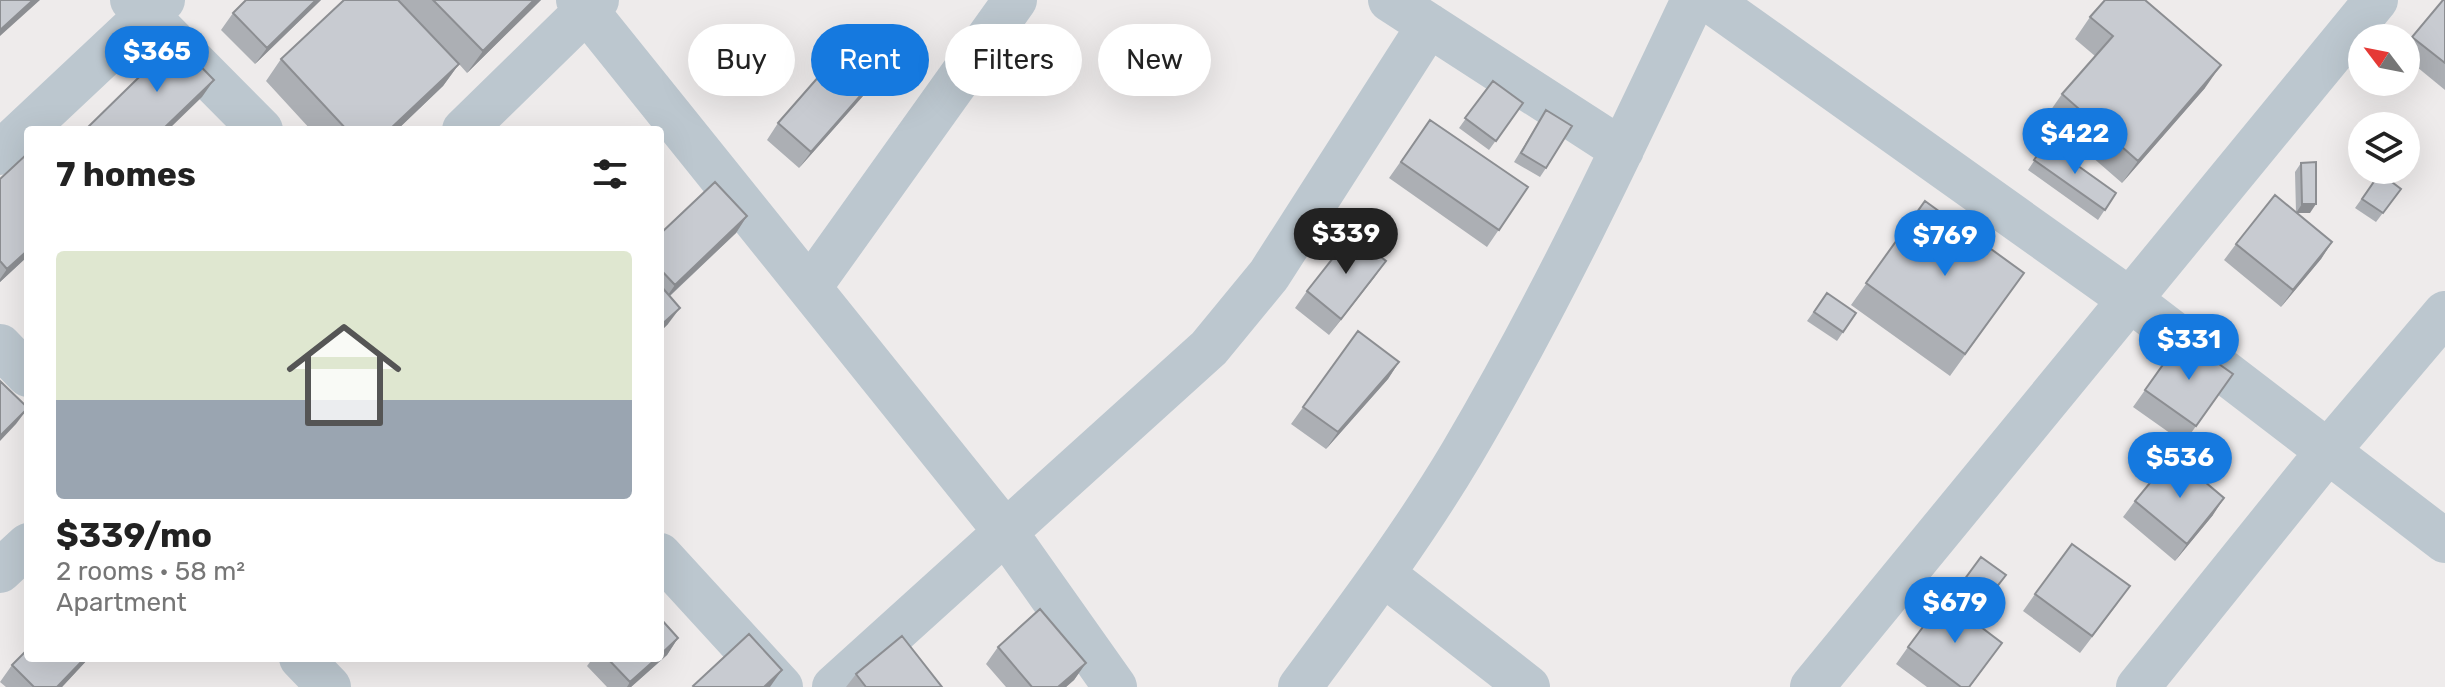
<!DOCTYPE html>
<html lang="en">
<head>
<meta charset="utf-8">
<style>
  :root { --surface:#fff; --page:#f2f2f2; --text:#222; --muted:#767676; --accent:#1579df }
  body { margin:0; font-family:Rubik,sans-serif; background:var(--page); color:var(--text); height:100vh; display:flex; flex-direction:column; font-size:30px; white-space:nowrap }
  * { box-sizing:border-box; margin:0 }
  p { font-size:26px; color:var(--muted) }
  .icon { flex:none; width:44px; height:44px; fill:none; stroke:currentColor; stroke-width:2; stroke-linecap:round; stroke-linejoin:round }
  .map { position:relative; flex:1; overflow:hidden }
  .sheet { position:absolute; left:24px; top:126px; width:640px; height:536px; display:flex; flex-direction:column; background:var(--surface); border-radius:8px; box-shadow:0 8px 32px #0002 }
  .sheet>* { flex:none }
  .guide { position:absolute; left:688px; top:24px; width:760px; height:72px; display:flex; gap:16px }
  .needle { width:52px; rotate:302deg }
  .buttons { position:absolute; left:2348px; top:24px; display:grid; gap:16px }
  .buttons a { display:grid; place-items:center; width:72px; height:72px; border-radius:50%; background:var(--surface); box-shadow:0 8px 32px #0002; font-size:40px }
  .price { position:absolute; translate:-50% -68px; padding:0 18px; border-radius:28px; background:var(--accent); color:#fff; font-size:26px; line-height:52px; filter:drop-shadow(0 2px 4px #0008) }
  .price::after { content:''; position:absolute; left:50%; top:48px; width:24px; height:18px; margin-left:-12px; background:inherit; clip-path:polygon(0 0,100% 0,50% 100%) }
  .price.active { background:#222; color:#fff }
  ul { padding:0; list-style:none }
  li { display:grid; align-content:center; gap:16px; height:424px; padding:0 32px }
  li span { display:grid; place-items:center; height:248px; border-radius:8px; color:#555 }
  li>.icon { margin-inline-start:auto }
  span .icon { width:144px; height:144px; fill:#fffc; stroke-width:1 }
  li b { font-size:34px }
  h2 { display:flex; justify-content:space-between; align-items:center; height:96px; padding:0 32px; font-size:34px }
  .pill { padding:0 28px; border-radius:36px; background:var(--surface); box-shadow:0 8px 32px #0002; font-size:28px; line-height:72px }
  .pill.active { background:var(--accent); color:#fff }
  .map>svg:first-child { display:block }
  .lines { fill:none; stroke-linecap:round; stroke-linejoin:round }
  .street { stroke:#bcc7cf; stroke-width:44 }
  .wall { fill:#acafb4 }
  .shaded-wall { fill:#8c8e92 }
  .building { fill:#c8cbd1; stroke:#8c8e92; stroke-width:2 }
</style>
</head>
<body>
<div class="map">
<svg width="2445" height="687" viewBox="0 0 2445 687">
  <rect width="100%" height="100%" fill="#eeebeb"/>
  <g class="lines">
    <!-- street -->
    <path class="street" d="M132,0L261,130
      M578,0L1004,530L1115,687
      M1390,0L1622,150
      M1709,0L2129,299L2445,541
      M464,130L597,0
      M0,153L163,0
      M810,287L1015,0
      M0,346L28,375
      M660,555L781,687
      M0,571L28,545
      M1383,574L1528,687
      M301,658L329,687
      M834,687L1209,348L1269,275L1429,25
      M1300,687C1356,611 1414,534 1462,453C1548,307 1621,153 1693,0
      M1812,687L2376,0
      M2138,687L2328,451L2445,313"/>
  </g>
  <!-- wall -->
  <path class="wall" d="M321,0L255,64L221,30L233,13Z
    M344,0H541L467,73L459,64L443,86L397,130H311L266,81L281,59Z
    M2445,0V90L2406,58V46L2412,37Z
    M2090,17L2205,88L2122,183L2046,117L2062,94L2095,56L2075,39Z
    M875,79L863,96L799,168L767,140L778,123Z
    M1493,81L1523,103L1489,150L1459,128Z
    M1546,110V168L1540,177L1514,162Z
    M1430,120L1528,187L1487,247L1389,178Z
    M2046,143L2116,193L2098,220L2028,170Z
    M28,153V256L0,282V179Z
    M2301,163L2310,213H2297L2332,242L2321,259L2281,307L2224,260L2236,244L2296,212L2295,172Z
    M2380,173L2401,189L2376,222L2355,208Z
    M1925,201L2024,273L1950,376L1851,305Z
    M747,216L736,233L670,296L668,324L660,332V234Z
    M1386,261L1329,335L1295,308L1307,291Z
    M1827,293L1856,313L1837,341L1807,321Z
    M1358,331L1399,362L1388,379L1326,449L1291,424Z
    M2182,338L2233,374L2184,443L2133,407Z
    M2135,501L2213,515L2175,561L2123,517Z
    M1981,557L2006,575L1982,608L1957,589Z
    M2035,594L2118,603L2080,653L2023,611Z
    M678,638L667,655L631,687H607L587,666L593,658H660Z
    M2002,643L1970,687H1927L1896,664L1908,647Z
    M998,647L1086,663L1074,680L1066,687H1006L986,664Z
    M28,658H89L62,687H6L0,682L12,665Z
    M856,674L942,687H846Z"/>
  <!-- shaded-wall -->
  <path class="shaded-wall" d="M33,0H40L0,36V30Z
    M316,0H321L255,64L267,48Z
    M534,0H541L467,73L483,51Z
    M459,64L443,86L397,130H389Z
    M2221,65L2205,88L2122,183L2138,161Z
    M875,79L863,96L799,168L811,152Z
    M214,80L202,97L168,130H162Z
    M2302,204H2316L2310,213H2296Z
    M747,216L736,233L663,302L675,285Z
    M2332,242L2321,259L2281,307L2293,290Z
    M28,250V256L0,282V279L7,269Z
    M1386,261L1374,278L1329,335L1341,319Z
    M680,308L668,324L660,332V326Z
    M1399,362L1388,379L1326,449L1338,432Z
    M28,408L16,424L0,441V436Z
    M2224,498L2213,515L2175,561L2187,544Z
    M678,638L667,655L631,687H627L630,682L657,658H660V655Z
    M85,658H89L62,687H57Z
    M1086,663L1074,680L1066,687H1058Z
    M782,670L770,687H764Z"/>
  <!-- building -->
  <path class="building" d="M0,0H33L0,30Z
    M246,0H316L267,48L233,13Z
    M344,0H398L459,64L389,130H347L281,59Z
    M433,0H534L483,51Z
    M2105,0H2145L2221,65L2138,161L2062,94L2113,36L2090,17Z
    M2443,0H2445V63L2412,37Z
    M176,41L214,80L162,130H85Z
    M842,50L875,79L811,152L778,123Z
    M1493,81L1523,103L1496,141L1465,118Z
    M1546,110L1572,126L1546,168L1521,153Z
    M1430,120L1528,187L1499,230L1401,162Z
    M2046,143L2116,193L2105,210L2034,160Z
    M28,153V250L7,269L0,261V179Z
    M2316,162V204H2302L2301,163Z
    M2380,173L2401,189L2383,213L2362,199Z
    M715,182L747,216L675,285L660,269V234Z
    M2275,195L2332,242L2293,290L2236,244Z
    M1925,201L2024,273L1965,354L1866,283Z
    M1352,234L1386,261L1341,319L1307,291Z
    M660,285L680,308L660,326Z
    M1827,293L1856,313L1843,332L1814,312Z
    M1358,331L1399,362L1338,432L1303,407Z
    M2182,338L2233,374L2196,426L2145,390Z
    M0,381L28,408L0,436Z
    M2173,455L2224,498L2187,544L2135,501Z
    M2072,544L2130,586L2092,636L2035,594Z
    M1981,557L2006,575L1988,598L1964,580Z
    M1944,599L2002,643L1969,687H1961L1908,647Z
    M1040,609L1086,663L1058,687H1032L998,647Z
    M660,618L678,638L660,655Z
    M749,634L782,670L764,687H694L693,686Z
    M902,636L942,687H866L856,674Z
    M28,649V658H85L57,687H34L12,665Z
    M607,658H657L630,682Z"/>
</svg>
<div class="buttons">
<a><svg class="needle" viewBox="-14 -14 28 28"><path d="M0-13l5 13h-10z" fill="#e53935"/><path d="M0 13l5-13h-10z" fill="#767676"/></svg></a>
<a><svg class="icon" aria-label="layers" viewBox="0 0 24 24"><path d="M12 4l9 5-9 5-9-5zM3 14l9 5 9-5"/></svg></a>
</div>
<b class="price" style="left:157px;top:94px">$365</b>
<b class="price" style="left:2075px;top:176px">$422</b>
<b class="price active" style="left:1346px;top:276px">$339</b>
<b class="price" style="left:1945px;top:278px">$769</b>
<b class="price" style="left:2189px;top:382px">$331</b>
<b class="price" style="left:2180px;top:500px">$536</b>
<b class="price" style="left:1955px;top:645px">$679</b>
<div class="guide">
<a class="pill">Buy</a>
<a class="pill active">Rent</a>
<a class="pill">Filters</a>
<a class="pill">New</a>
</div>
<section class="sheet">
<h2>7 homes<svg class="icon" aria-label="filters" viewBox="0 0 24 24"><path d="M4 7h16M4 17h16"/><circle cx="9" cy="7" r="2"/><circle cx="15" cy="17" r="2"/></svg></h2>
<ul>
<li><span style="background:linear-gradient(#dfe7d0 60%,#9aa5b1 0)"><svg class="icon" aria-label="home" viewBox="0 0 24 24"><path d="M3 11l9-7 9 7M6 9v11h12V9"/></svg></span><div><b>$339/mo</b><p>2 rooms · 58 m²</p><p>Apartment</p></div></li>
</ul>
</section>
</div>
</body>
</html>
